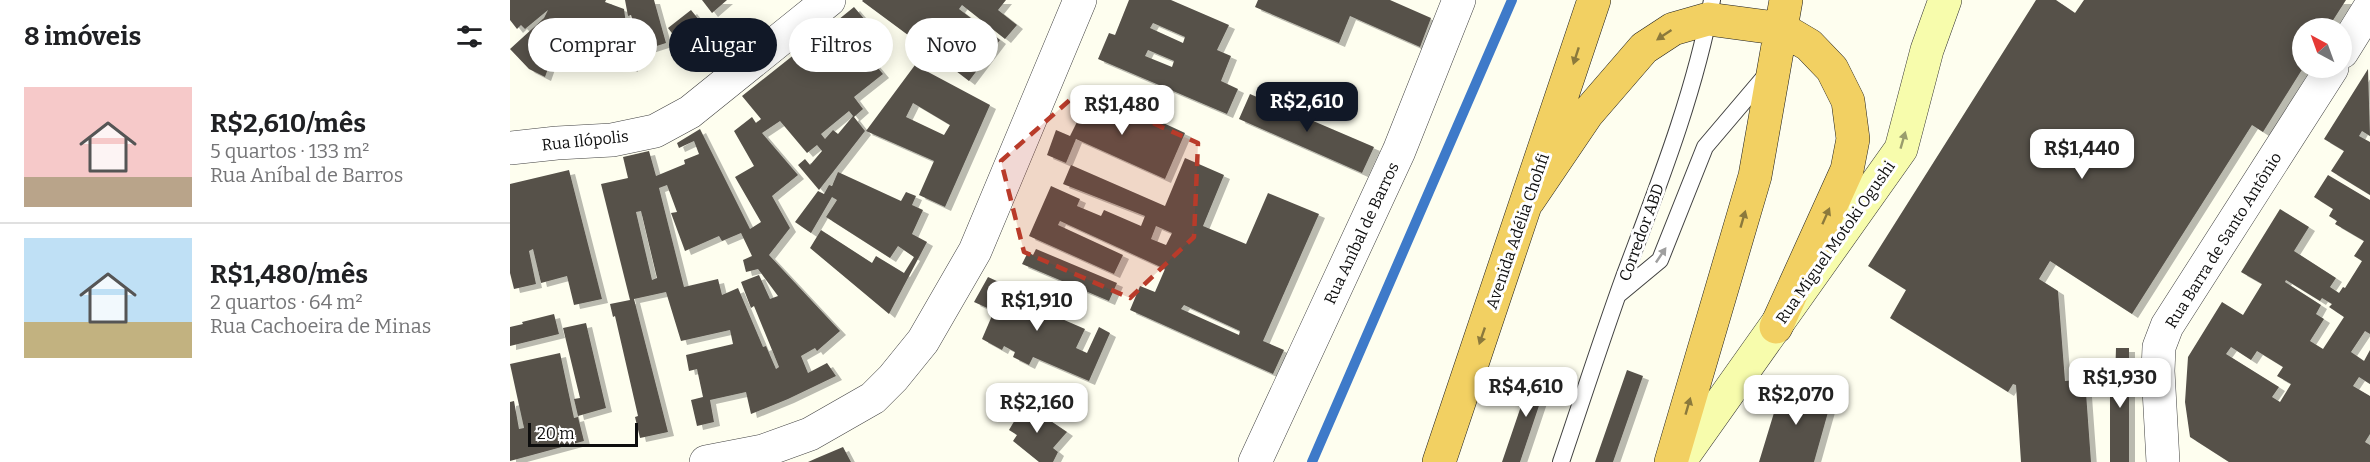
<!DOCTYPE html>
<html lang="pt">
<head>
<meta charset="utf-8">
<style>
  :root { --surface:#fff; --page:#f2f2f2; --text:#202124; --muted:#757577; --line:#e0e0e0; --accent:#111827 }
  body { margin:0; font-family:Bitter,serif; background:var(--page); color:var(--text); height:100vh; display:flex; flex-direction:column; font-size:22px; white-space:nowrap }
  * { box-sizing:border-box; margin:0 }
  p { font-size:20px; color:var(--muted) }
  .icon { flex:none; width:33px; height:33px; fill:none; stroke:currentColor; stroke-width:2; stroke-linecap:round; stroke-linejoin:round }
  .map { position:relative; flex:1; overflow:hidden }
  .panel { display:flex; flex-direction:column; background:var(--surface); width:510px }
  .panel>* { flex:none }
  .hud { position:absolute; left:18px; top:18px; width:570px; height:54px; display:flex; gap:12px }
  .needle { width:39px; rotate:319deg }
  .tools { position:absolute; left:1782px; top:18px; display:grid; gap:12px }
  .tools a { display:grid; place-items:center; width:60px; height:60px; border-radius:50%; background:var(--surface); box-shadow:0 3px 15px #0003; font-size:30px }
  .scale { position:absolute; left:18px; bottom:15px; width:110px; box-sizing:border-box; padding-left:6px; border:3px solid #0e0e0e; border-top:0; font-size:16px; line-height:21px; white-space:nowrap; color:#0e0e0e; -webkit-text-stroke:4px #fff; paint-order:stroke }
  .price { position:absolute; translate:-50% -51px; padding:0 14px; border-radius:12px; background:#fff; color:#222; font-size:20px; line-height:39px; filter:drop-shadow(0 2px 3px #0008) }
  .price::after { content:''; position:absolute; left:50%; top:36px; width:18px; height:14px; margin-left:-9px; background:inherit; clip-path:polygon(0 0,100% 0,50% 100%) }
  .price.on { background:var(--accent); color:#fff }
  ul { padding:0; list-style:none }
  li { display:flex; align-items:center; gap:18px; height:150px; padding:0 24px }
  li+li { border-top:2px solid var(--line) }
  li span { display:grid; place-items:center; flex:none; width:168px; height:120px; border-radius:0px; color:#555 }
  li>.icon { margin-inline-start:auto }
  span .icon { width:72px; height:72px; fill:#fffc; stroke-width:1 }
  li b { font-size:26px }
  h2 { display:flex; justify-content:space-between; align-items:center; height:72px; padding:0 24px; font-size:26px }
  .pill { padding:0 21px; border-radius:27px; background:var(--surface); box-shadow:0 3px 15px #0003; font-size:21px; line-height:54px }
  .pill.on { background:var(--accent); color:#fff }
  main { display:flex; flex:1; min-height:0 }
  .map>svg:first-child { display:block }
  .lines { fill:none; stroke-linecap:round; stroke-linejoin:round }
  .stream { stroke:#3e7ac9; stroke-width:10 }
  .building { fill:#56514a; fill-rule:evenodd; filter:url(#shadow) }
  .service-casing { stroke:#414141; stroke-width:18 }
  .minor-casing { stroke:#414141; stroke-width:34 }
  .secondary-casing { stroke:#303030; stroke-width:34 }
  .trunk-casing { stroke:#1f1f1f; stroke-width:34 }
  .service { stroke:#fff; stroke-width:16 }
  .minor { stroke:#fff; stroke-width:33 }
  .secondary { stroke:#f7fcac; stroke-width:33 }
  .trunk { stroke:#f2d062; stroke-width:33 }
  .oneway { fill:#8b793c }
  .oneway2 { fill:#9a9d6d }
  .oneway3 { fill:#9f9f9f }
  .marked { fill:#b93b2a; fill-opacity:0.2; stroke:#b93b2a; stroke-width:4.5; stroke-dasharray:12 8; stroke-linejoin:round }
  .labels { text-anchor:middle; stroke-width:6; stroke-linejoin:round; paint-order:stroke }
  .street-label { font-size:16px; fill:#0e0e0e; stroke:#fff }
</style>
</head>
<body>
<main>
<section class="panel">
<h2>8 imóveis<svg class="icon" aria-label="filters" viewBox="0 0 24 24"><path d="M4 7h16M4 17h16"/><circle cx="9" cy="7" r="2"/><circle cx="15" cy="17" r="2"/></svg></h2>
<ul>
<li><span style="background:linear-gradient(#f6c9c9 75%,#b9a48a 0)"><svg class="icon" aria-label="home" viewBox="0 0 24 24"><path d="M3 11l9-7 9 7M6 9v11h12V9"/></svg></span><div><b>R$2,610/mês</b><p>5 quartos · 133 m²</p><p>Rua Aníbal de Barros</p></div></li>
<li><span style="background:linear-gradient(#bfe0f5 70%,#c2b280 0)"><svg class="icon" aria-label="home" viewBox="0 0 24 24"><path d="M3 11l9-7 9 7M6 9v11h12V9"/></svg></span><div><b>R$1,480/mês</b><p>2 quartos · 64 m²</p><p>Rua Cachoeira de Minas</p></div></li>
</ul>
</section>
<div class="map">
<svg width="1860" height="462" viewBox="0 0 1860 462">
  <defs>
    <filter id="shadow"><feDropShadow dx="6" dy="4" stdDeviation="0" flood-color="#0004"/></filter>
  </defs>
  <rect width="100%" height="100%" fill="#fefeef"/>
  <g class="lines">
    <!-- stream -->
    <path class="stream" d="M802,462L1002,0"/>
  </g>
  <!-- building -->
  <path class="building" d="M0,0H96L95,2L114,9L122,68L56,43L58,39L50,35L35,77L19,69L0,49L34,18L38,10L15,29L11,25L7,29L0,20Z
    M115,0H144L156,43L131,51L121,15L118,16Z
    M192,0H217L202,13Z
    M353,0H496L488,10L507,25L495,39L452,5L449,9L490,40L459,81L416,48L431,31L420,22L416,27L413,24L402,38L352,1Z
    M619,0H661L719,25L707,50L721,56L711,81L728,89L717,114L588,59L599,33L605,35ZM643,23L675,37L673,43L640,28ZM638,50L664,61L662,67L635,56Z
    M748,0H880L921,18L910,47L840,16L829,43L745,7Z
    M1526,0H1546L1565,13L1574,0H1836L1818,28H1792L1793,68L1753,132L1742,125L1622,314L1540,261L1529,279L1548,291L1555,381L1575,379L1581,462H1511L1506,385L1503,384L1498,392L1380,318L1396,290L1358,266Z
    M344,7L369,36L353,50L373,74L344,97L353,109L344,117L355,131L309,190L288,165L295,159L300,165L312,151L307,145L297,153L270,121L252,133L288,175L262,196L280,228L259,255L330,331L307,351L305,348L291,356L298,373L317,363L326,376L278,399L241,414L236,392L200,400L204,422L187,426L181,400L193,397L187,369L179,371L176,355L223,344L220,330L171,341L156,292L124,299L158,432L130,438L125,417L128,416L105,316L103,317L100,304L120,300L91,184L118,178L113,157L139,151L146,176L175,164L174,160L189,154L184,141L169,148L167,143L190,129L240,229L251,222L225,177L244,166L224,131L242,117L246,123L251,119L232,96L290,50L305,69L338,42L323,24ZM339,111L343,116L328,134L323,130L315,139L311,134ZM157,185L167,212L161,213L175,251L209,236L212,241L231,233L242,256L233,260L236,272L248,269L268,296L260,299L249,275L231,282L241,308L244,306L269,367L266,369L256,346L253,347L228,288L212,295L208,279L174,287L149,188ZM131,211L147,278L142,280L126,212Z
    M181,10L202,36L178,54L158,28Z
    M405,65L480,105L435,207L409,195L424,161L356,131ZM403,103L440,125L434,135L396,117Z
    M1858,69L1860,136L1852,131L1849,136L1860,142V195L1821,171L1834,151L1814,139Z
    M587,91L614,103L615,102L622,106L621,108L675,133L655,179L566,139L556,163L537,155L546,130L560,136L573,110L577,112Z
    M740,94L864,147L852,173L729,119Z
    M675,158L714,175L693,226L736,244L758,193L809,214L753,341L774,350L763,374L620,310L630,286L645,292L655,269L550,221L548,225L613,255L604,274L519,236L541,186L570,199L567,206L591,216L594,210L631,226L635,216L553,184L561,165L655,206ZM646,226L662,233L656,245L641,239ZM674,305L730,331L729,335L671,309Z
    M59,170L92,299L64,305L57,276L31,283L23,249L19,251L26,284L4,289L0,273V184Z
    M328,172L391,201L396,192L406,196L402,205L413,210L402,234L417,242L379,314L300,248L311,230L362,263L366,256L394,273L404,257L388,246L380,258L316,217L327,200L322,197L301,233L285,222L308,191L314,194L319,185L322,186Z
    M1818,175L1860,200V334L1855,331L1841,352L1854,361L1860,350V384L1849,377L1843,386L1860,396V434L1855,442L1860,445V462H1719L1680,437L1675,402L1678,357L1712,302L1733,315L1752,284L1731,272L1770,209L1799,227L1784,251L1826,278L1820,287L1829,293L1833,287L1835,288L1852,261L1844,256L1854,241L1825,224L1827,221L1819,216L1823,209L1804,197ZM1776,280L1810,301L1812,298L1822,304L1819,307L1834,317L1813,349L1800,341L1814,319L1806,314L1811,305L1775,282ZM1721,347L1741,360L1747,351L1773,367L1767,376L1781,384L1770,402L1762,397L1769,387L1716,354Z
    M526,249L607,283L599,301L512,264L518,252L523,255Z
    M478,277L513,293L510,300L538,313L541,305L549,309L545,316L575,329L566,348L577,353L589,327L600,333L579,381L523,357L519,365L503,357L505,352L494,346L492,350L472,339L484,311L464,302Z
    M44,314L49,334L0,346V327L13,324L12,322Z
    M76,323L96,408L68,416L64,399L70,398L53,328Z
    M1606,348H1619V462H1600V380L1605,379Z
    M50,353L64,418L68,417L74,441L0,461V402L4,401L9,429L14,428L0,364Z
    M1117,370L1133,376L1103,462H1085Z
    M1023,371L1039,376L1010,462H992Z
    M1273,383L1322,398L1304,462H1249Z
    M511,401L557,432L543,448L548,452L543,462H529L503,441L507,435L499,430L512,408L508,406Z
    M333,447L341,462H298L307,458Z"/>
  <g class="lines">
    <defs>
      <path id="service" d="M1109,294L1150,260L1195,147L1257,74
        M1051,462C1072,400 1092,338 1114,277C1148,186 1184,96 1202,0"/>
      <path id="minor" d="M1832,52L1860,7
        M0,148L47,143L102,140L145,131L180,112L319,0
        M196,462L253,451L300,434L363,398L383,378L413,341L465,251L570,0
        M745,462L889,151L949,0
        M1653,462L1648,371L1649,347L1657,326L1822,68"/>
      <path id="secondary" d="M1169,462L1391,149L1417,50L1435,0"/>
      <path id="trunk" d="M1018,201L1077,114L1134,48L1163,29L1198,19L1272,29L1299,45L1322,69L1338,101L1343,139L1337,170L1266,327
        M929,462L1084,0
        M1161,462L1245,176L1276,0"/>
    </defs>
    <!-- service casing -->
    <use href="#service" class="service-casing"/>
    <!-- minor casing -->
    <use href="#minor" class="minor-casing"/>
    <!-- secondary casing -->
    <use href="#secondary" class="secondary-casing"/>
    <!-- trunk casing -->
    <use href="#trunk" class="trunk-casing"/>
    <!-- service -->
    <use href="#service" class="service"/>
    <!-- minor -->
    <use href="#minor" class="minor"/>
    <!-- secondary -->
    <use href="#secondary" class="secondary"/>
    <!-- trunk -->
    <use href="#trunk" class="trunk"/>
  </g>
  <!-- one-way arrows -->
  <defs><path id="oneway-solid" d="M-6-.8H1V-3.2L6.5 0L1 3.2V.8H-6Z" transform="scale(1.5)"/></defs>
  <g class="oneway">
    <use href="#oneway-solid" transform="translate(1154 35) rotate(146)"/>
    <use href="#oneway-solid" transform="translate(1066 56) rotate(108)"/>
    <use href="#oneway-solid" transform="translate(1316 216) rotate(-66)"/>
    <use href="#oneway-solid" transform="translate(1233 219) rotate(-74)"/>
    <use href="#oneway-solid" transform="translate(972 336) rotate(109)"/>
    <use href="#oneway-solid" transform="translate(1178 406) rotate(-74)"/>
  </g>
  <use class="oneway2" href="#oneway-solid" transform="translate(1393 140) rotate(-74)"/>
  <use class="oneway3" href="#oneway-solid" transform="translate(1151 255) rotate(-56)"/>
  <!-- marked area -->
  <path class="marked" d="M570,91L688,143L684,237L620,298L514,252L491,161Z"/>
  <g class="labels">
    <!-- street labels -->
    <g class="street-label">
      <text transform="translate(75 140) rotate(-6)" y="6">Rua Ilópolis</text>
      <text transform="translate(1007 231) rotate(-71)" y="6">Avenida Adélia Chohfi</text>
      <text transform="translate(1131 232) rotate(-70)" y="6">Corredor ABD</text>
      <text transform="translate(851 233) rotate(-65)" y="6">Rua Aníbal de Barros</text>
      <text transform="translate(1713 240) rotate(-58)" y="6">Rua Barra de Santo Antônio</text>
      <text transform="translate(1325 242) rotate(-55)" y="6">Rua Miguel Motoki Ogushi</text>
    </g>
  </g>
</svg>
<div class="tools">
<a><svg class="needle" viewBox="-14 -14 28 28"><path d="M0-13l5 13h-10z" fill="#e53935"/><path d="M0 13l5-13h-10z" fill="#757577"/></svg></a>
</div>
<div class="scale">20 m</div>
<b class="price on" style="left:797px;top:133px">R$2,610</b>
<b class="price" style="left:612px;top:136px">R$1,480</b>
<b class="price" style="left:1572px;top:180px">R$1,440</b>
<b class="price" style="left:527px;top:332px">R$1,910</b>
<b class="price" style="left:1610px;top:409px">R$1,930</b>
<b class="price" style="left:1016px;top:418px">R$4,610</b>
<b class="price" style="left:1286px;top:426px">R$2,070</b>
<b class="price" style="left:527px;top:434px">R$2,160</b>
<div class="hud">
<a class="pill">Comprar</a>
<a class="pill on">Alugar</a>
<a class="pill">Filtros</a>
<a class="pill">Novo</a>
</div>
</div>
</main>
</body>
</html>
